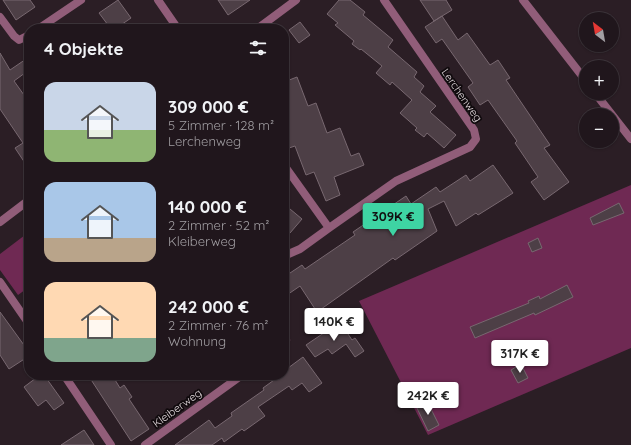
<!DOCTYPE html>
<html lang="de">
<head>
<meta charset="utf-8">
<style>
  :root { --surface:#20161c; --page:#2d2329; --text:#f1f3f6; --muted:#a29fa3; --line:#3d353b; --accent:#3ed4a3 }
  body { margin:0; font-family:Quicksand,sans-serif; background:var(--page); color:var(--text); height:100vh; display:flex; flex-direction:column; font-size:15px; white-space:nowrap }
  * { box-sizing:border-box; margin:0 }
  p { font-size:13px; color:var(--muted) }
  .icon { flex:none; width:22px; height:22px; fill:none; stroke:currentColor; stroke-width:2; stroke-linecap:round; stroke-linejoin:round }
  .map { position:relative; flex:1; overflow:hidden }
  .sheet { position:absolute; left:24px; top:24px; width:265px; height:356px; display:flex; flex-direction:column; background:var(--surface); border-radius:16px; box-shadow:0 1px 3px #0004,0 0 0 1px var(--line) }
  .sheet>* { flex:none }
  .needle { width:26px; rotate:329deg }
  .tools { position:absolute; left:579px; top:12px; display:grid; gap:8px }
  .tools a { display:grid; place-items:center; width:40px; height:40px; border-radius:50%; background:var(--surface); box-shadow:0 1px 3px #0004,0 0 0 1px var(--line); font-size:20px }
  .price { position:absolute; translate:-50% -34px; padding:0 9px; border-radius:4px; background:#fff; color:#222; font-size:13px; line-height:26px; filter:drop-shadow(0 1px 2px #0008) }
  .price::after { content:''; position:absolute; left:50%; top:24px; width:12px; height:9px; margin-left:-6px; background:inherit; clip-path:polygon(0 0,100% 0,50% 100%) }
  .price.selected { background:var(--accent); color:#111 }
  ul { padding:0; list-style:none }
  li { display:flex; align-items:center; gap:12px; height:100px; padding:0 20px }
  li span { display:grid; place-items:center; flex:none; width:112px; height:80px; border-radius:12px; color:#555 }
  li>.icon { margin-inline-start:auto }
  span .icon { width:48px; height:48px; fill:#fffc; stroke-width:1 }
  li b { font-size:17px }
  h2 { display:flex; justify-content:space-between; align-items:center; height:48px; padding:0 20px; font-size:17px }
  .map>svg:first-child { display:block }
  .green { fill:#6f2953 }
  .building { fill:#4d3f46; stroke:#786870 }
  .lines { fill:none; stroke-linecap:round; stroke-linejoin:round }
  .minor { stroke:#915d79; stroke-width:8 }
  .labels { text-anchor:middle; stroke-width:3.5; stroke-linejoin:round; paint-order:stroke }
  .street-label { font-size:11px; fill:#ded5d9; stroke:#100a0d }
</style>
</head>
<body>
<div class="map">
<svg width="631" height="445" viewBox="0 0 631 445">
  <rect width="100%" height="100%" fill="#2b1e25"/>
  <!-- green -->
  <path class="green" d="M631,185V348L428,435L359,301Z
    M29,232V287L18,295L0,270V254Z"/>
  <!-- building -->
  <path class="building" d="M3,0H30L35,7L16,20Z
    M118,0L131,18L115,29H111L99,13Z
    M218,0H250L228,15Z
    M339,0H350L365,12L363,15L393,40L388,47L417,72L414,77L424,86L420,92L436,106L430,112L456,135L444,148L427,133L424,137L415,130L417,128L400,113L412,100L392,82L390,85L376,73L382,66L361,49L360,50L352,44L354,41L335,25L338,23L327,14Z
    M420,0H446L452,10L434,21Z
    M442,16L458,40L467,33L490,65L498,60L510,78L506,80L550,145L544,148L569,182L544,200L531,182L538,177L515,143L517,141L488,100L480,105L468,87L473,83L442,39L436,43L425,27Z
    M300,22L310,35L299,43L289,30Z
    M0,53L10,70L29,57V70L14,81L29,102V169L15,148L23,143L0,109Z
    M297,77L308,106L316,103L327,133L340,128L351,156L359,153L364,165L334,177L340,195L326,201L314,172L306,175L295,146L289,148L284,136V82Z
    M493,165L513,193L502,200L478,215L476,213L456,226L444,201L428,209L437,231L395,260L393,258L317,312L300,286L284,297V277L302,265L305,269L355,235L353,232L406,196L411,204L436,187L440,192L466,175L470,181Z
    M619,203L624,213L593,225L590,218Z
    M284,204L302,219L290,233L284,227Z
    M538,238L542,248L532,252L528,243Z
    M567,285L573,297L535,315L534,313L475,338L470,327L529,303L528,301L539,296L540,299Z
    M0,312L29,352V356L9,369L0,355Z
    M340,322L352,340L355,338L364,351L355,357L346,344L332,354L328,349L315,357L306,345Z
    M303,357L322,383L309,392L302,383L292,390L289,386L258,407L265,416L244,431L242,429L224,442L222,438L212,445H175L209,420L215,428L232,416L231,413L264,390L263,388L281,375H284V371Z
    M521,364L528,378L518,383L511,370Z
    M40,375H44L64,403L54,410L46,400L38,406L24,387Z
    M88,375H112L120,388L124,385L132,397L129,399L149,429L131,441Z
    M427,401L439,425L428,431L416,406Z
    M84,430L94,445H61Z"/>
  <g class="lines">
    <!-- minor -->
    <path class="minor" d="M158,0L178,29
      M523,0L586,81
      M0,17L14,36L19,40L29,35
      M38,29L81,0
      M257,29L296,0
      M595,93L631,139
      M284,165L329,228L396,181L470,147L476,139L474,130L384,0
      M0,222L29,200
      M284,256L300,249L329,228
      M0,282L29,324
      M284,342L286,340
      M64,375L111,445
      M145,445L242,375"/>
  </g>
  <g class="labels">
    <!-- street labels -->
    <g class="street-label">
      <text transform="translate(462 95) rotate(55)" y="4">Lerchenweg</text>
      <text transform="translate(177 408) rotate(-36)" y="4">Kleiberweg</text>
    </g>
  </g>
</svg>
<div class="tools">
<a><svg class="needle" viewBox="-14 -14 28 28"><path d="M0-13l5 13h-10z" fill="#e53935"/><path d="M0 13l5-13h-10z" fill="#a29fa3"/></svg></a>
<a>+</a>
<a>−</a>
</div>
<b class="price selected" style="left:393px;top:237px">309K €</b>
<b class="price" style="left:334px;top:342px">140K €</b>
<b class="price" style="left:520px;top:374px">317K €</b>
<b class="price" style="left:428px;top:416px">242K €</b>
<section class="sheet">
<h2>4 Objekte<svg class="icon" aria-label="filters" viewBox="0 0 24 24"><path d="M4 7h16M4 17h16"/><circle cx="9" cy="7" r="2"/><circle cx="15" cy="17" r="2"/></svg></h2>
<ul>
<li><span style="background:linear-gradient(#c9d6e8 60%,#8fb573 0)"><svg class="icon" aria-label="home" viewBox="0 0 24 24"><path d="M3 11l9-7 9 7M6 9v11h12V9"/></svg></span><div><b>309 000 €</b><p>5 Zimmer · 128 m²</p><p>Lerchenweg</p></div></li>
<li><span style="background:linear-gradient(#a9c7e8 70%,#b9a48a 0)"><svg class="icon" aria-label="home" viewBox="0 0 24 24"><path d="M3 11l9-7 9 7M6 9v11h12V9"/></svg></span><div><b>140 000 €</b><p>2 Zimmer · 52 m²</p><p>Kleiberweg</p></div></li>
<li><span style="background:linear-gradient(#ffd9b3 70%,#7fa58c 0)"><svg class="icon" aria-label="home" viewBox="0 0 24 24"><path d="M3 11l9-7 9 7M6 9v11h12V9"/></svg></span><div><b>242 000 €</b><p>2 Zimmer · 76 m²</p><p>Wohnung</p></div></li>
</ul>
</section>
</div>
</body>
</html>
